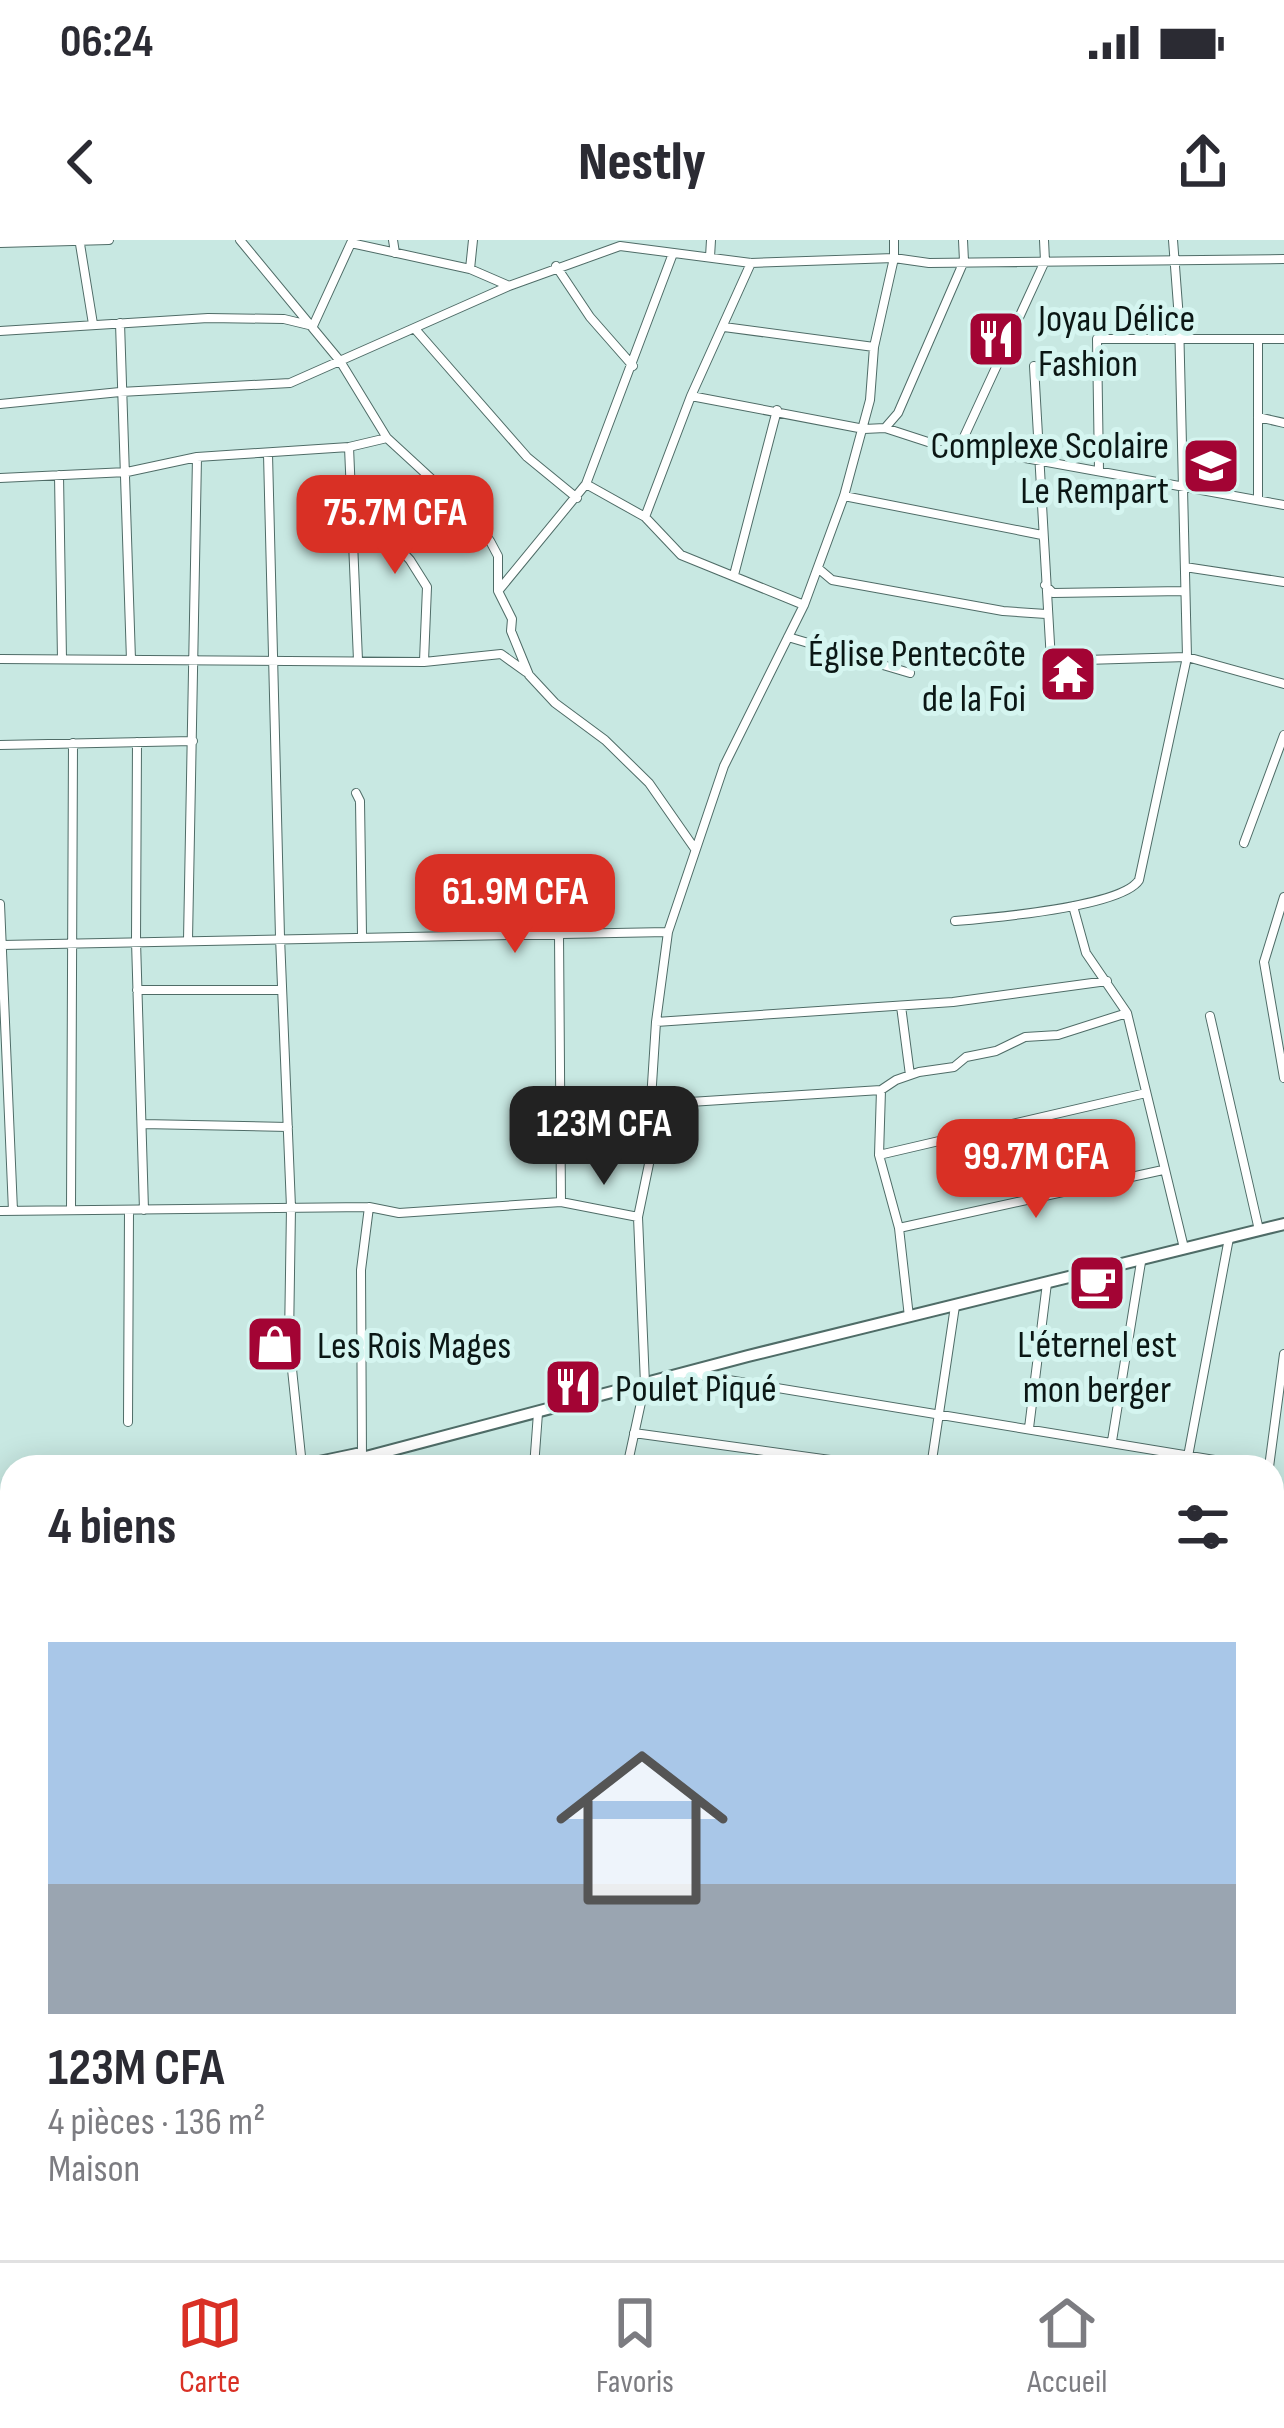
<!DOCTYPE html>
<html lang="fr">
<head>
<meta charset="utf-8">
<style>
  :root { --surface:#fff; --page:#f7f7f7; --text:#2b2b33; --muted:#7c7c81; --line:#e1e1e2; --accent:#d93025 }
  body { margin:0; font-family:"Sofia Sans Condensed",sans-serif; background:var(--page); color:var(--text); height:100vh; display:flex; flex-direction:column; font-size:45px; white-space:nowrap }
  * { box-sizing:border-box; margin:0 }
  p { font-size:39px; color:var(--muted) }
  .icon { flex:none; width:66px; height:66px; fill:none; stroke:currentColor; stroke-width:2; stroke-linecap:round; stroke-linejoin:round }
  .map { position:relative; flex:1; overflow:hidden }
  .panel { position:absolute; left:0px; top:1215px; width:1284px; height:807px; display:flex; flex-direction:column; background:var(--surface); border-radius:36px 36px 0 0; box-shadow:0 6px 30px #0003 }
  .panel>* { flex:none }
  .price { position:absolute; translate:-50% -102px; padding:0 27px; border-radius:24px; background:var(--accent); color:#fff; font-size:39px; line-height:78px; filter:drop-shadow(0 3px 6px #0008) }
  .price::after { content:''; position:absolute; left:50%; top:72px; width:36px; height:27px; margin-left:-18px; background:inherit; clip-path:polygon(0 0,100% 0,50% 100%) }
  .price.on { background:#222; color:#fff }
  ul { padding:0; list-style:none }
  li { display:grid; align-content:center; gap:24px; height:636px; padding:0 48px }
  li span { display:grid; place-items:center; height:372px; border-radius:0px; color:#555 }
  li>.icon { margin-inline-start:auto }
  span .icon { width:216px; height:216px; fill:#fffc; stroke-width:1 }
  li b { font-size:51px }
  h2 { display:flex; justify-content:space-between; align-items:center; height:144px; padding:0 48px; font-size:51px }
  .status { display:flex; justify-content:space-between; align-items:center; height:84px; padding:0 60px; background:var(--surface); direction:ltr }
  .status svg { height:33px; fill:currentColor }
  header { display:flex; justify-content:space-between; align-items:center; height:156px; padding:0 48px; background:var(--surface); font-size:54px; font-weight:800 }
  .menu { display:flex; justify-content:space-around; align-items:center; height:168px; border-top:3px solid var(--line); background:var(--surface); font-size:33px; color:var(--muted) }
  .menu a { display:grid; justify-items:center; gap:6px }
  .menu .on { color:var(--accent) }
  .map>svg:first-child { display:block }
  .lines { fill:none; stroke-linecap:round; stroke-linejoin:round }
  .minor-casing { stroke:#4f6c67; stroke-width:10 }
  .secondary-casing { stroke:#4f6c67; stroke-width:14 }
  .minor { stroke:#fff; stroke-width:8 }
  .secondary { stroke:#fff; stroke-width:10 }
  .labels { text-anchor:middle; stroke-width:10; stroke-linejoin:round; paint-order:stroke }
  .poi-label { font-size:39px; fill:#0b1715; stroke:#d5f5f0; text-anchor:start }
</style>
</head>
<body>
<div class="status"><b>06:24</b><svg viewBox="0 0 49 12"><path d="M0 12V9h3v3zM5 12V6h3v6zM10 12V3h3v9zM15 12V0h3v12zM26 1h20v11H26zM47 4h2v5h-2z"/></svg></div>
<header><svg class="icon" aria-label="back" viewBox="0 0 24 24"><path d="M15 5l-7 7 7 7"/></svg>Nestly<svg class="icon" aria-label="share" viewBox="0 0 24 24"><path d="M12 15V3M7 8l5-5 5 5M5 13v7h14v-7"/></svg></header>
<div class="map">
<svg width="1284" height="2020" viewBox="0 0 1284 2020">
  <rect width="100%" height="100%" fill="#c8e8e2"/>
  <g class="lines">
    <defs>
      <path id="minor" d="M240,0L340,121L387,198L474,278L490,301L498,316V351L512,379L511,391L529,435L555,463L605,500L649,543L695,609
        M393,0L395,13
        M0,3L109,0
        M80,4L93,84
        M710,17L711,0
        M556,26L590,77L633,126
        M470,29L473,0
        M120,83L131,420
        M724,87L874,107
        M415,89L527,217L577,258
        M0,91L208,78L284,79L313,86L351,3L470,29L507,45
        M1258,99V258
        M1034,126L1051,421L1187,417L1284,444
        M691,156L864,189L885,188L928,202L963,199L1003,214L1284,265
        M0,164L120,152L290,143L509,46L620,6L751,23L894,18L929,23L1284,19
        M1258,177L1284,183
        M885,188L898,173L964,21L963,0
        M963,199L1045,21L1044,0
        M349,207L358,420
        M268,214L280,697L291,967L289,1100L302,1226
        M1099,231L1097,99H1284
        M59,235L62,419
        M0,238L127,232L197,217L349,207L387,198
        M586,244L645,277L681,315L804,365
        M844,256L1042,295
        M354,259L410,320L427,347L424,421
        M645,277L691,156L751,23
        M1185,327L1284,342
        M819,329L832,340L1003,371L1046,374
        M734,335L777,170
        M1045,345L1053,353L1184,351
        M499,350L586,244L672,16
        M788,397L910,433
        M0,419L424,422L501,414L526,432
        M137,502L136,701L144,970
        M0,505L193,501
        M356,553L360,561L362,695
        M1244,603L1284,495
        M1284,657L1264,722L1284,838
        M0,664L13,971
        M1073,666L1086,713L1127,773L1184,1008
        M955,681C991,678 1122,667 1139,640L1187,417L1179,79L1173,0
        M559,694L561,962
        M188,700L197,217
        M2,705L668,692
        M137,750H282
        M901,766L910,835
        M1210,776L1259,990
        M656,782L953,762L1107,741
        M881,850L879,915L899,988L909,1077
        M651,860L690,862L881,850L896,840L919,832L954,827L966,817L996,811L1025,797L1058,795L1127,773
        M142,884L288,887
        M879,915L1146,853
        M71,970L73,503
        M0,971L369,967L399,973L561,962L638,977
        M899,988L1163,930
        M692,1134L1257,1227
        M128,1182L129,970
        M1029,1188L1047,1043
        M634,1193L881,1227
        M1112,1201L1141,1022
        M362,1217L361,1030L369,967
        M534,1227L538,1173
        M627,1227L645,1144L638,977L656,890L651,860L656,782L668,692L724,526L804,365L844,256L870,160L874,107L894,18V0
        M931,1227L955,1066
        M1186,1227L1229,998
        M1269,1227L1284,1114
        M1272,1442L1284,1446
        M0,1448L12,1421
        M0,1473L12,1476
        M1272,1521L1284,1525
        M0,1527L12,1529
        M1272,1569L1284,1554
        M0,1583L12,1586
        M0,1664L12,1669
        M1272,1688L1284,1671
        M1272,1717L1284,1724
        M0,1734L12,1737
        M0,1838L12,1837
        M1284,1882L1280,1895L1284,1904
        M1272,1994L1284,2001
        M211,2010L231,2020
        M918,2010L934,2020
        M391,2011L416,2020
        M14,2020L17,2010
        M483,2020L484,2010
        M631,2020V2010
        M745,2020L749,2010
        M892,2020L898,2010
        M1013,2020L1021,2010
        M1111,2020L1119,2010
        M1208,2020L1216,2010"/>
      <path id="secondary" d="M295,1227L357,1214L362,1218L748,1116L1284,984
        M0,1278L12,1276"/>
    </defs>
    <!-- minor casing -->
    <use href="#minor" class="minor-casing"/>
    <!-- secondary casing -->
    <use href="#secondary" class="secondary-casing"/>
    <!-- minor -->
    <use href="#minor" class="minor"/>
    <!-- secondary -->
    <use href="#secondary" class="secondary"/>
  </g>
  <!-- icons -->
  <defs>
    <symbol id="restaurant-square" viewBox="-11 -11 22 22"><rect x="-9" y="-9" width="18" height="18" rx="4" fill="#a30434" stroke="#d5f5f0"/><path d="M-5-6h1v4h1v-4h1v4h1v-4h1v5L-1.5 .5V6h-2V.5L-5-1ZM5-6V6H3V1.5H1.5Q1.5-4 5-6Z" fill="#fff"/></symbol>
    <symbol id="school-square" viewBox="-11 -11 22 22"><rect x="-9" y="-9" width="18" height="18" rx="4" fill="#a30434" stroke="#d5f5f0"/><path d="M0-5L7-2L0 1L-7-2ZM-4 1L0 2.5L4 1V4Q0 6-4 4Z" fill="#fff"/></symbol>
    <symbol id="temple-square" viewBox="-11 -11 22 22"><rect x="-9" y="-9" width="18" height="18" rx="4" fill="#a30434" stroke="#d5f5f0"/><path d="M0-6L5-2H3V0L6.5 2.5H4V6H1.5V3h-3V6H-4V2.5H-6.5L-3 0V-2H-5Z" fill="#fff"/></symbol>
    <symbol id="cafe-square" viewBox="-11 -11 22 22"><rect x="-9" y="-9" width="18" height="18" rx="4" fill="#a30434" stroke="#d5f5f0"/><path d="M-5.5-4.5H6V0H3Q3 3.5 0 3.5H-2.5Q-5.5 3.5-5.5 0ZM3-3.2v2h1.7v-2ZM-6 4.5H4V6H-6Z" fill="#fff"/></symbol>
    <symbol id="shop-square" viewBox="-11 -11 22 22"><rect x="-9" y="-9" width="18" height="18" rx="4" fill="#a30434" stroke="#d5f5f0"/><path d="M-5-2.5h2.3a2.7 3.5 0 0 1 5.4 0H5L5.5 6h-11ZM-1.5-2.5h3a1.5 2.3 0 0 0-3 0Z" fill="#fff"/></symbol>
  </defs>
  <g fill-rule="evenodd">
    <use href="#restaurant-square" x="963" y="66" width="66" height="66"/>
    <use href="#school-square" x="1178" y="193" width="66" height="66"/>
    <use href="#temple-square" x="1035" y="401" width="66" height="66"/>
    <use href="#cafe-square" x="1064" y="1010" width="66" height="66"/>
    <use href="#shop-square" x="242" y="1071" width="66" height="66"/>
    <use href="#restaurant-square" x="540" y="1114" width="66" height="66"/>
  </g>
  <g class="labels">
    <!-- poi labels -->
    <g class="poi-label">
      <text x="1038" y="91">Joyau Délice<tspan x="1038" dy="45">Fashion</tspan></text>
      <text x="1169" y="218" text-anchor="end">Complexe Scolaire<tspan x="1169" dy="45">Le Rempart</tspan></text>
      <text x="1026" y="426" text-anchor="end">Église Pentecôte<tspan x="1026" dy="45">de la Foi</tspan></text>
      <text x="1097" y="1117" text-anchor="middle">L'éternel est<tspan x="1097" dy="45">mon berger</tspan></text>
      <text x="317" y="1118">Les Rois Mages</text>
      <text x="615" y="1161">Poulet Piqué</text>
    </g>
  </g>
</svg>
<b class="price" style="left:395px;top:337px">75.7M CFA</b>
<b class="price" style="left:515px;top:716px">61.9M CFA</b>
<b class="price on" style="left:604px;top:948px">123M CFA</b>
<b class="price" style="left:1036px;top:981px">99.7M CFA</b>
<section class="panel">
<h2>4 biens<svg class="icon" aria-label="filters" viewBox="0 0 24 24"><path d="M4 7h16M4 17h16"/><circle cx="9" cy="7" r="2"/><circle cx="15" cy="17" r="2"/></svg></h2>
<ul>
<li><span style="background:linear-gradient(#a9c7e8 65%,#9aa5b1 0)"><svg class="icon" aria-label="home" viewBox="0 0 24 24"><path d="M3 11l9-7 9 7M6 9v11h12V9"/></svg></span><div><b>123M CFA</b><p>4 pièces · 136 m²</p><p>Maison</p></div></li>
</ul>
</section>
</div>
<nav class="menu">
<a class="on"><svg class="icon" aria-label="map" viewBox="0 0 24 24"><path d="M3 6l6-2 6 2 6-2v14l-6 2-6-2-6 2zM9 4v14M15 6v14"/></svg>Carte</a>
<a><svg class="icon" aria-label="saved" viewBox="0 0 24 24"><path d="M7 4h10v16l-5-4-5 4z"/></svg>Favoris</a>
<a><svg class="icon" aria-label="home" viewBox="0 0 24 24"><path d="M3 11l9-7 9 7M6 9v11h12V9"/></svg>Accueil</a>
</nav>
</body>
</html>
